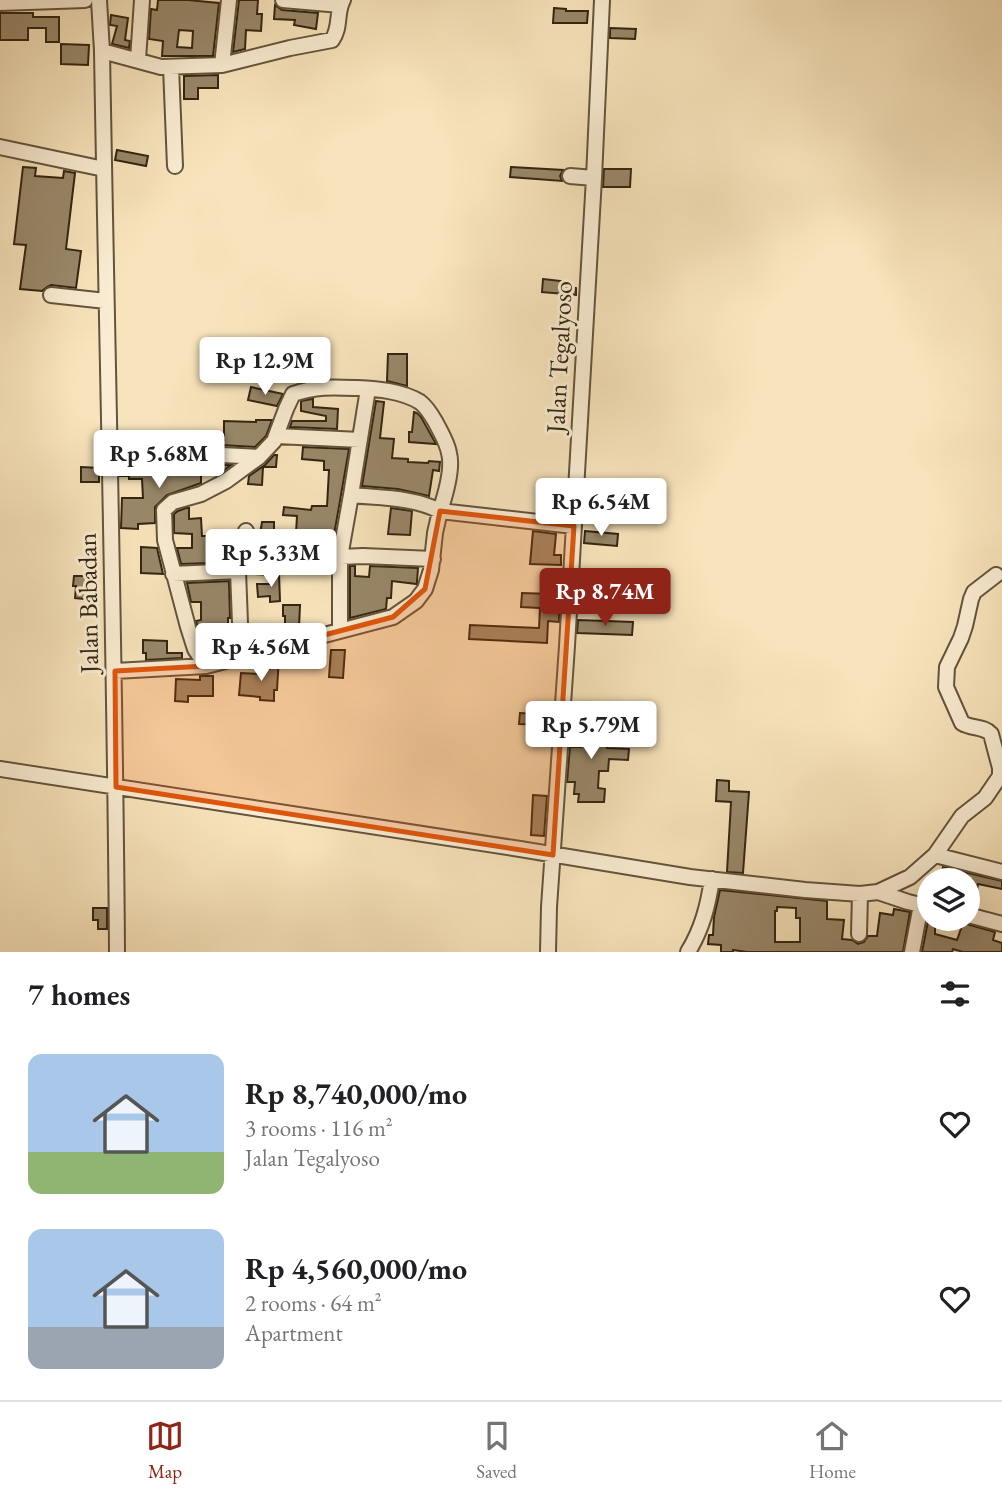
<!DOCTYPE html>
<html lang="en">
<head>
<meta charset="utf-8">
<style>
  :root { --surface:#fff; --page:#f6f6f6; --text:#202124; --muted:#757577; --line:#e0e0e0; --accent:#8f2418 }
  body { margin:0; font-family:"EB Garamond",serif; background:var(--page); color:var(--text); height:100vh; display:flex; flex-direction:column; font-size:26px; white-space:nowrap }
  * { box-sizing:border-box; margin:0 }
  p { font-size:23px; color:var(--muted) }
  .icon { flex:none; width:38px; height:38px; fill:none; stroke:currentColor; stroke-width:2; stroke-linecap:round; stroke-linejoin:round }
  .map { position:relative; height:952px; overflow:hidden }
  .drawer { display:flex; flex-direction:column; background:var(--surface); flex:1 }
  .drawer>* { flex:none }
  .tools { position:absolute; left:917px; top:868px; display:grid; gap:14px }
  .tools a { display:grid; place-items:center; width:63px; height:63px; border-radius:50%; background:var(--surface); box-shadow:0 7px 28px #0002; font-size:35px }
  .price { position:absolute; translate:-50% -60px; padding:0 16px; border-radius:7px; background:#fff; color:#222; font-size:23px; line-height:46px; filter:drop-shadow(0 2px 4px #0008) }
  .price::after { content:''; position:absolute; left:50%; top:42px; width:21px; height:16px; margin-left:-10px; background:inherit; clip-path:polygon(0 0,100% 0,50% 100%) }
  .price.active { background:var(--accent); color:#fff }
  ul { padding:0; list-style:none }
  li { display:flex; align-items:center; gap:21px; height:175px; padding:0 28px }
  li span { display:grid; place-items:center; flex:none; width:196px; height:140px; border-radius:14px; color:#555 }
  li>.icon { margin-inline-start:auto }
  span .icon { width:84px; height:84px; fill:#fffc; stroke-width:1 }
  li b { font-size:30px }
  h2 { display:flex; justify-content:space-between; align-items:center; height:84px; padding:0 28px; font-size:30px }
  .menu { display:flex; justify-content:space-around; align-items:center; height:98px; border-top:2px solid var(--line); background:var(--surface); font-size:19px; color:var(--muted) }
  .menu a { display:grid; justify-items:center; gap:4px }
  .menu .active { color:var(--accent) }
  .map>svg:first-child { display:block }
  .building { fill:#99886a; stroke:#332411; stroke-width:2; fill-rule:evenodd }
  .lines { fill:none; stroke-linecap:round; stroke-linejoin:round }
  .minor-casing { stroke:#64543c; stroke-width:18 }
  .minor { stroke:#faedd3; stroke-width:14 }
  .marked { fill:#df560c; fill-opacity:0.2; stroke:#df560c; stroke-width:5; stroke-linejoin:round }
  .labels { text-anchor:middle; stroke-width:6; stroke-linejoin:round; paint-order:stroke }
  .street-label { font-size:26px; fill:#332411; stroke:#faedd3 }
</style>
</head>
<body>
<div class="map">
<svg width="1002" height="952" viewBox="0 0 1002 952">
  <rect width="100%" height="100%" fill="#f8e4bc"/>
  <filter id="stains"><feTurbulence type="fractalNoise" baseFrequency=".00286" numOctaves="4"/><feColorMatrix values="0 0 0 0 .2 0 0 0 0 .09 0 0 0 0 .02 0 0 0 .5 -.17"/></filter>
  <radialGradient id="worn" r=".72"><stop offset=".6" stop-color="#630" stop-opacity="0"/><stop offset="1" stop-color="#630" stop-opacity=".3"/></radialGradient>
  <!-- building -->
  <path class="building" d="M158,0H188L219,3L213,56H162L163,41L149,39L151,9L157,10ZM179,30L193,31L192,48L177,47Z
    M239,0H258L257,14H262L261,31L246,30L245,49L233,52Z
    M275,5L282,10L318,13L316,29L294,25L295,20L274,19Z
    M554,8L566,9V11H588L587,23H553Z
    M0,13H33V17H59V42H46V28H28V40H0Z
    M111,15L128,18L125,40L130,41L129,48L112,44L117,26L110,25Z
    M610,28L636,29L635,39L610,38Z
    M61,44L89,45L88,65L61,64Z
    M218,75V88H198V99H184V76Z
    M117,150L148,156L146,166L115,160Z
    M23,167L36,168L35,176L63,178L64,171L75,173L66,249L81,251L76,288L51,285L47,287L42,291L20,289L26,245L14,244Z
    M511,167L563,170L560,176L562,181L510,177Z
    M604,169H631L630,187H603Z
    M543,279L570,282L569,287L576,288V295L542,292Z
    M388,354H407V386L387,381Z
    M251,387L283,394L277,406L248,400Z
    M312,399H313V407L338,409L337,429L290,427L292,421H326V416L301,411V401Z
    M376,401L384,402L380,438L394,439L392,458L408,459V462L428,463L429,461L440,462L439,471L433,470L429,496L398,489L362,486Z
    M414,412L417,413L421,417L436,444L409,442V432H412Z
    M256,420H272L266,436L255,447L221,445L119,451V445H158V442L178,441L224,440V421L256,422Z
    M303,447L349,449L334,535L320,534V537H309L308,548L290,549L279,553H274V555L268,557L253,556L255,534H260L262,522H274V532L296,533L297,516L283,515L284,507L311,510L312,506H327L329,470H324V461L302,459Z
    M274,455H277L276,467H263L262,485L248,484L249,476L265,465Z
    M222,465H231L220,473H201V483L167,495L155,507V523L138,524V529L121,528L122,498H143L142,479H129V476H120V470Z
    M81,467L99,468V482H81Z
    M186,508H189V519L201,518L202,536H207V539L226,540V543H235L233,558H225V561L210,560V563L181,564L177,548H192V534L174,533V514L178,511Z
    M391,508L412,511L410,535L388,534Z
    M533,531L556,534L554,555H561V565L530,564Z
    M585,531L618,534L617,546L584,543Z
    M141,547L157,548L163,574L141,573Z
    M350,566H355V576L369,577L370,566L418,568L417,581V584L392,581L391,598H387L386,609L350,618Z
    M279,574L280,601L270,602V596L258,597L257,584H271L270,576Z
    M74,576H89V589H95L94,600L75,598L76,586H73Z
    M229,581L230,618H228V641H233L234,649L218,650V636L201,637L196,621L201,620V602H191L187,583Z
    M522,593L550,594L549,612L559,613V622L548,621L547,643L469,639L470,625L539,628L540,608L521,607Z
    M283,605H300L299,628L285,627V616H283Z
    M578,620L633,622L632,635L577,633Z
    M143,640L167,641V653H182V658L146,660V653H143Z
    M331,650H345L343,678L329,677Z
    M279,657L277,690H274V701L260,700V697L239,695L241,673L261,674L262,668L270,669L271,659Z
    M200,676H213V696H188V702L175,701L176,679L200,680Z
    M520,713L548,715L547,725L519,724Z
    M575,716H592L591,731L607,732V748L629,749L628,760L609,759L608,771H599L598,788L605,789L604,802H578L579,794H574L575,782H567L570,747H581L582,729H575Z
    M717,780L729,781V791L749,792L743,873L727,872L731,802L716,801Z
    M533,795L547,796L544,836L531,835Z
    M943,867L1002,881V889L978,884L974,907L968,906V880L941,875Z
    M720,890L827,901V919L844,920L842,939L852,940L858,944L864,942L868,936H877L880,913L893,915L894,909L910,912L903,952H747L733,950V952H721V945L708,944L709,935H713L714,917ZM777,907L796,908V918H800V942H775V911H777Z
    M93,908H107V929H98V920H93Z
    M929,916V919H935V934L957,940L963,923L995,932L993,940L1002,943V952H963L953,949L952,952H922Z"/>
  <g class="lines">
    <defs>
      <path id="minor" d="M99,0L102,51C107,351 115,651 117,952
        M283,0L340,5
        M0,3L85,0
        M102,51L161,67L222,65L229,0
        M138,60L142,0
        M222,65L290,48L332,40C341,28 336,12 343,0
        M171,67L175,166
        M0,147L104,169
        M570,176L594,178
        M51,295L106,301
        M277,436L360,440
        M109,461L222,455L259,457
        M351,495L368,389
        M242,565L269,567L293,558L340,557V631
        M173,574L238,571
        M245,656L240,623L238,571L242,565L246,531
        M206,666L195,649L188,627L165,540L164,510L173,502L201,494L226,481L259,457L274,441L286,409L293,394C316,386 333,387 357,388C378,389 402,391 420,402C427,407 432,416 436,423C441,433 447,442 449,453C453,468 445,496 440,511C413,497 381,498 351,495L340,557L363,556L433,559
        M115,671L206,666L393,617L416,601L425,589L431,570L435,533L440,511L574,526
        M0,769L520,849L690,877L805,890L860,894L878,892L910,877L935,855L962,816L985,798L1000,776V768L991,734C984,726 972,729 962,723L946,687L947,667L961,638L965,626L971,599L974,592L996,575
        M935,855L1002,872
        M878,892L908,902L929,907
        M968,915L1002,924
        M859,934L860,894
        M548,952L549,907L567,646L594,178L602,0
        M688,952C702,929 708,906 712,879
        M912,952L921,905"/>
    </defs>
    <!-- minor casing -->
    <use href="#minor" class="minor-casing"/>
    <!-- minor -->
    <use href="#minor" class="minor"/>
  </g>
  <!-- marked area -->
  <path class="marked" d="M440,511L574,526L553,855L116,787L115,671L206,666L393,617L425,589Z"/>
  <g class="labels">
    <!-- street labels -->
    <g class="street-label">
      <text transform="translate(559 357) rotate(-87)" y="9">Jalan Tegalyoso</text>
      <text transform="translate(88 603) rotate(-91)" y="9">Jalan Babadan</text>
    </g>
  </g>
  <rect width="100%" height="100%" filter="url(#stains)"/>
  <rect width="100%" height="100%" fill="url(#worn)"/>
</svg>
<div class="tools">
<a><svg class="icon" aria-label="layers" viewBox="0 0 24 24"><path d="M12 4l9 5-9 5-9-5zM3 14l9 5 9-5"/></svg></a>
</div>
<b class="price" style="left:265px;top:397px">Rp 12.9M</b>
<b class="price" style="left:159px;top:490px">Rp 5.68M</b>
<b class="price" style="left:601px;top:538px">Rp 6.54M</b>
<b class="price" style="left:271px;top:589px">Rp 5.33M</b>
<b class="price active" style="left:605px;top:628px">Rp 8.74M</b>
<b class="price" style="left:261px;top:683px">Rp 4.56M</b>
<b class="price" style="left:591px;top:761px">Rp 5.79M</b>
</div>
<section class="drawer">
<h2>7 homes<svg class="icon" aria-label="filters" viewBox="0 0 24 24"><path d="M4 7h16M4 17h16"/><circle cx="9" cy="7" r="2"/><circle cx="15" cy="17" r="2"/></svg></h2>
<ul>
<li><span style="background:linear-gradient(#a9c7e8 70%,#8fb573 0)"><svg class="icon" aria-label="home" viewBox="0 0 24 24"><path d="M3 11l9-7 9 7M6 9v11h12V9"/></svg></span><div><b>Rp 8,740,000/mo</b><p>3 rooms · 116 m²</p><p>Jalan Tegalyoso</p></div><svg class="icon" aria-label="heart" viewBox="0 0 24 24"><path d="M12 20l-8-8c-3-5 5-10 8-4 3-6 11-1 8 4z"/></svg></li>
<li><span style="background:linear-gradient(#a9c7e8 70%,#9aa5b1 0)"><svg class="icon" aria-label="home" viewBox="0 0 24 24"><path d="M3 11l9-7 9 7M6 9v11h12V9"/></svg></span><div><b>Rp 4,560,000/mo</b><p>2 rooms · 64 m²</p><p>Apartment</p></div><svg class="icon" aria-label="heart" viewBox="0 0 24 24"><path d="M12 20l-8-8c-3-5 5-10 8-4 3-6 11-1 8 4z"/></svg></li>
</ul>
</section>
<nav class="menu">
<a class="active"><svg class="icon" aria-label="map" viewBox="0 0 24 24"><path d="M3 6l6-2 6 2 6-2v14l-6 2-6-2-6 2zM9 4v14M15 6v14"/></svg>Map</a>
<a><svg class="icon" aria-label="saved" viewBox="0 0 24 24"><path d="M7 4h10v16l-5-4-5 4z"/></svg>Saved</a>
<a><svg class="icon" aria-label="home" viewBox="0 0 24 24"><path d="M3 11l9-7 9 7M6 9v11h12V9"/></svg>Home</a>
</nav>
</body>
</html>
